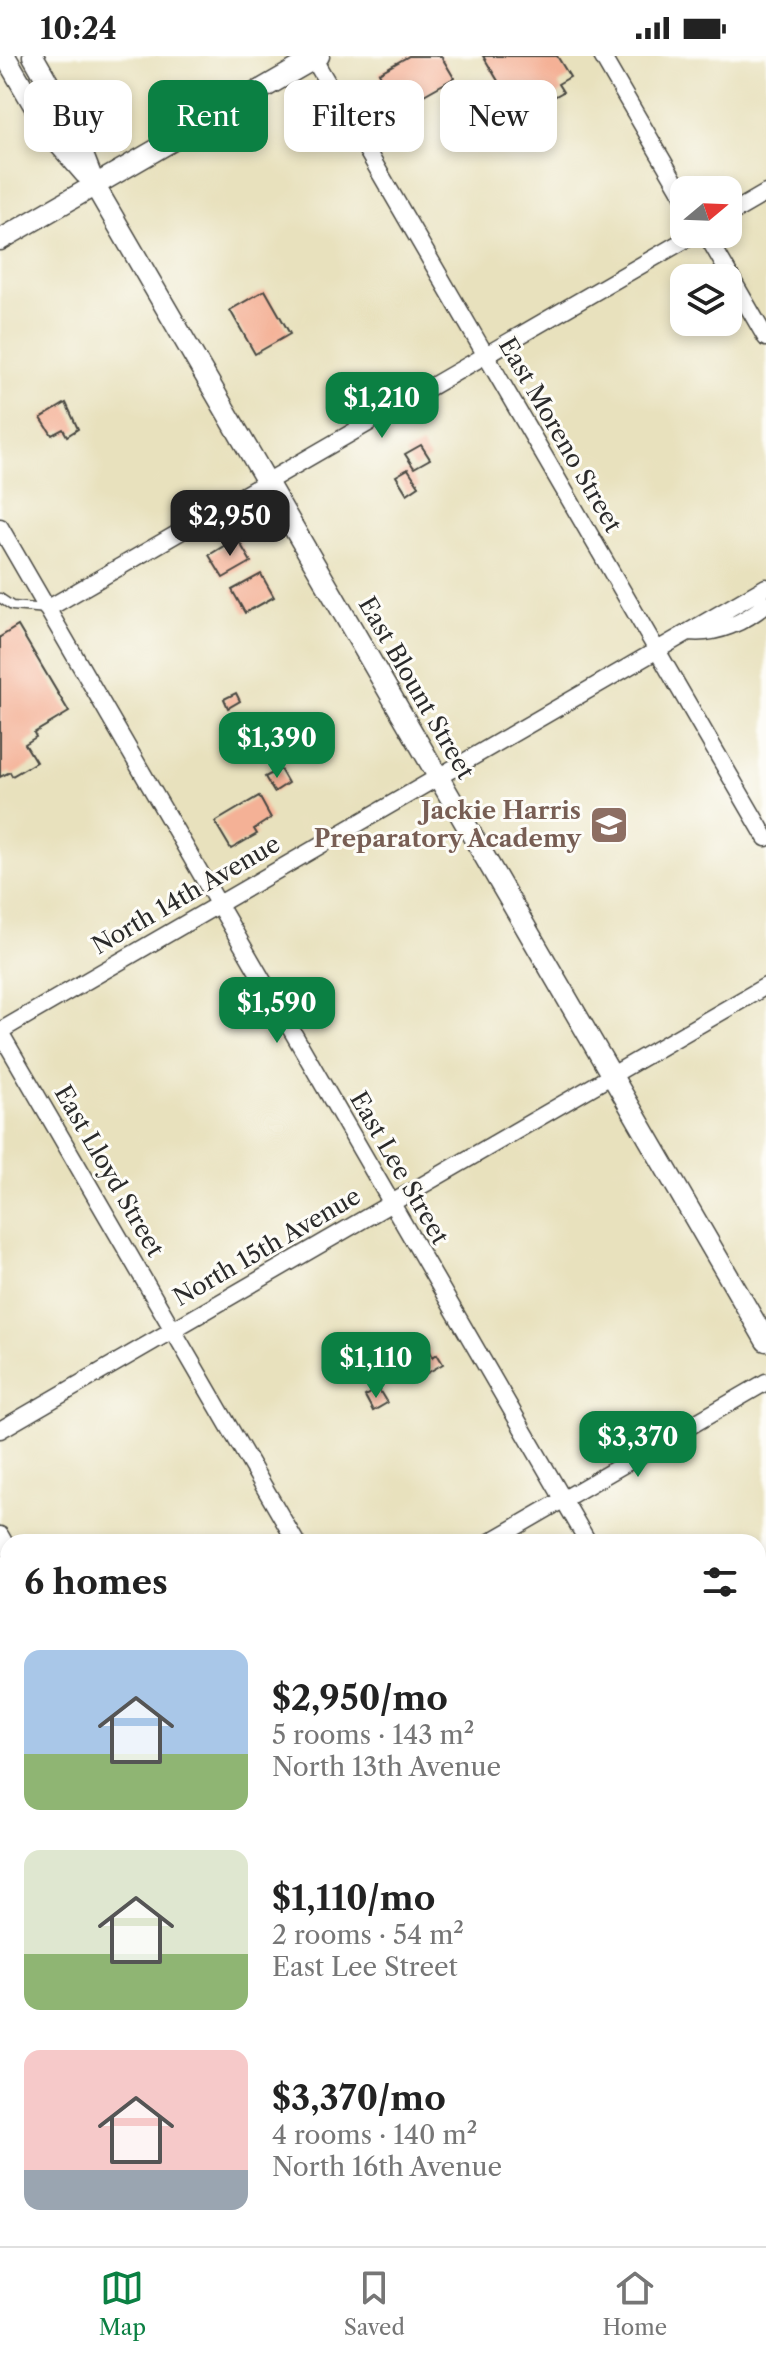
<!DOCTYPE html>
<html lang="en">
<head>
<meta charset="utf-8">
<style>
  :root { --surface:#fff; --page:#f2f2f2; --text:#222; --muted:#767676; --line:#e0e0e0; --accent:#0b8043 }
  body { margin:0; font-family:"Libre Caslon Text",serif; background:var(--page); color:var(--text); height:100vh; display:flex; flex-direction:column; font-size:30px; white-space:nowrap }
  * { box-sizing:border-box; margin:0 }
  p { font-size:26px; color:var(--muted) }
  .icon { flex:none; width:44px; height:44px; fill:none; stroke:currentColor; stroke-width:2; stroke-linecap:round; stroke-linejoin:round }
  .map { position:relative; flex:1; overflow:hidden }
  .side { position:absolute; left:0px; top:1478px; width:766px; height:712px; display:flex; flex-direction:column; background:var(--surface); border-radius:24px 24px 0 0; box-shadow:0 4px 12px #0003 }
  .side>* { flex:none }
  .top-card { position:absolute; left:24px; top:24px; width:718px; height:72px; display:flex; gap:16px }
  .needle { width:52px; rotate:71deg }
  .fabs { position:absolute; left:670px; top:120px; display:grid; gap:16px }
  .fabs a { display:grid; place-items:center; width:72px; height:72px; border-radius:16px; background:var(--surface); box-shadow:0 4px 12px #0003; font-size:40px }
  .price { position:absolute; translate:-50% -68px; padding:0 18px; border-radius:16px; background:var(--accent); color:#fff; font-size:26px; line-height:52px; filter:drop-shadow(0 2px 4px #0008) }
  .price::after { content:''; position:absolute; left:50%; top:48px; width:24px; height:18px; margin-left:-12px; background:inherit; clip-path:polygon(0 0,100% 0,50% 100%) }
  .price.on { background:#222; color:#fff }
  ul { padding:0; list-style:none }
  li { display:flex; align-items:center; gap:24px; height:200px; padding:0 24px }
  li span { display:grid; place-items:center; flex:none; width:224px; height:160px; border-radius:16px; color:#555 }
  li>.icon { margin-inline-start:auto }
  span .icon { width:96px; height:96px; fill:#fffc; stroke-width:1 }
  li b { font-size:34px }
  h2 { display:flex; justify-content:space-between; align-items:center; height:96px; padding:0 24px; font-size:34px }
  .pill { padding:0 28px; border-radius:16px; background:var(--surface); box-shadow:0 4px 12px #0003; font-size:28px; line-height:72px }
  .pill.on { background:var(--accent); color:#fff }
  .status { display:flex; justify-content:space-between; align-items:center; height:56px; padding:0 40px; background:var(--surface); direction:ltr }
  .status svg { height:22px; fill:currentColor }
  .tabs { display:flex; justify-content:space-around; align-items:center; height:112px; border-top:2px solid var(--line); background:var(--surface); font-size:22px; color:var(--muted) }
  .tabs a { display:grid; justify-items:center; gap:4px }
  .tabs .on { color:var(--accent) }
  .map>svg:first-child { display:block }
  .green { fill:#b4c466; stroke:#707848; stroke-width:2 }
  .building { fill:#f4b196 }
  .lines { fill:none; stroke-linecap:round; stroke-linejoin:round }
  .service-casing { stroke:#474641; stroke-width:11 }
  .minor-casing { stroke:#474641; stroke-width:19 }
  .tertiary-casing { stroke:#474641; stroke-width:23 }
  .service { stroke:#fff; stroke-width:8 }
  .minor { stroke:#fff; stroke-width:16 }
  .tertiary { stroke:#fff; stroke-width:20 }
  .labels { text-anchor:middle; stroke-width:6; stroke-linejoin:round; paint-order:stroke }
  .street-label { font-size:24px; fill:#2b2b2b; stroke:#fdfcf7 }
  .education-label { font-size:24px; font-weight:bold; fill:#785e54; stroke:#fdfcf7; text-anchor:end }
</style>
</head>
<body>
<div class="status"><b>10:24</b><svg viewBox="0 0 49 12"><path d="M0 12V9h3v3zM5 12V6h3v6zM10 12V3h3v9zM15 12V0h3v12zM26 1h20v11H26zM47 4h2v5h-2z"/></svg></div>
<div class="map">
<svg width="766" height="2190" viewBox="0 0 766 2190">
  <rect width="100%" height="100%" fill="#fdfcf7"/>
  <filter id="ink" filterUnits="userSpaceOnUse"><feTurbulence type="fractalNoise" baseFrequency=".0125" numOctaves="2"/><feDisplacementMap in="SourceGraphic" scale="16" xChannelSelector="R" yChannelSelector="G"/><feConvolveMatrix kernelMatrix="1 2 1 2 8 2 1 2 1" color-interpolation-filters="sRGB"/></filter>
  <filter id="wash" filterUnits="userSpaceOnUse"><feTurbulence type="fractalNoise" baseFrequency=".006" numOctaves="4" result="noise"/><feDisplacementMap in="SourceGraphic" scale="32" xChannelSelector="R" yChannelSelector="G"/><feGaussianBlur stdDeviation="1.8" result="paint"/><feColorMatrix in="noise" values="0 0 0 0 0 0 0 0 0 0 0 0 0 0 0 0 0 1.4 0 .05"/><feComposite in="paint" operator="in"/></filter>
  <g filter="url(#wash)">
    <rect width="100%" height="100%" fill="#e8e1bd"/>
    <!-- green -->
    <path class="green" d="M130,2182H400L404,2190H134Z"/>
    <g id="blocks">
      <!-- building -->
      <path class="building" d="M409,0H441L454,22L399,53L379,17Z
        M483,0H557L570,21L558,28L563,36L547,45L552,54L541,60L536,52L530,56L523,45L505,57L492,35L501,30Z
        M265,234L290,278L255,298L230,254Z
        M66,347L78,373L67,380L63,373L52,379L41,362Z
        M421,389L430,403L414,412L405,398Z
        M408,413L419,430L407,438L396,420Z
        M237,482L251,506L223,522L209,499Z
        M261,518L274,541L245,557L232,534Z
        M18,570L69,656L34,677L36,681L25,688L36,706L12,720L10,716L0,721V581Z
        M236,637L240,645L228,652L224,643Z
        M267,656L275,669L262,677L254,664Z
        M280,713L288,727L274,736L265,721Z
        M259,740L271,762L254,773L257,778L231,793L215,766Z
        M427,1290L433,1301L437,1298L443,1308L410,1327L405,1319L395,1325L388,1313Z
        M378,1332L387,1347L373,1355L365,1340Z"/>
    </g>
  </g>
  <g filter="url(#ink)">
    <use href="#blocks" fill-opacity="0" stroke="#474641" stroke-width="2"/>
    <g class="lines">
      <defs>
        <path id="service" d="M0,542L12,550L47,553"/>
        <path id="minor" d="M312,0L766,782
          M602,0L684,141
          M728,159L766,137
          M706,178L766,282
          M0,471L588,1486
          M47,553L695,178
          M689,576C717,579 745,566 766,548
          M0,975L766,531
          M0,976L296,1486
          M0,1374L766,930
          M0,1479L8,1493
          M490,1486L766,1326
          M0,1770L8,1766
          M758,1778L766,1792
          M0,1977L8,1991
          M758,2123L766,2118
          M119,2182L124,2190
          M408,2182L412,2190
          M700,2182L705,2190
          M642,2190L656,2182"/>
        <path id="tertiary" d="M5,0L51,79L85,118
          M33,0L70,65L95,130L766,1285
          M0,184L319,0
          M758,1727L766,1722
          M0,2167L8,2162"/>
      </defs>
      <!-- service casing -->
      <use href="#service" class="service-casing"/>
      <!-- minor casing -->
      <use href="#minor" class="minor-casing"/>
      <!-- tertiary casing -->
      <use href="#tertiary" class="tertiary-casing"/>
      <!-- service -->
      <use href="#service" class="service"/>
      <!-- minor -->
      <use href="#minor" class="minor"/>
      <!-- tertiary -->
      <use href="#tertiary" class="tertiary"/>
    </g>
  </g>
  <!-- icons -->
  <defs>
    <symbol id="school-square" viewBox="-11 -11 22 22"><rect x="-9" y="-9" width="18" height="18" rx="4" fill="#8d6e63" stroke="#fdfcf7"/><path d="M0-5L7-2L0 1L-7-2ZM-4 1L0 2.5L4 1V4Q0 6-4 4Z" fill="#fff"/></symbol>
  </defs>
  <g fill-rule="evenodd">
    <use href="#school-square" x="587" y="747" width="44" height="44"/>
  </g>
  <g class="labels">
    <!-- street labels -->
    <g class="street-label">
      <text transform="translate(560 379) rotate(60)" y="8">East Moreno Street</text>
      <text transform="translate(416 632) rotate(60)" y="8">East Blount Street</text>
      <text transform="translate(186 839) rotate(-30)" y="8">North 14th Avenue</text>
      <text transform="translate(399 1112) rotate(60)" y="8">East Lee Street</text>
      <text transform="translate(109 1115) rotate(60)" y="8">East Lloyd Street</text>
      <text transform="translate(267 1191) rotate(-30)" y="8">North 15th Avenue</text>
    </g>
    <!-- education labels -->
    <g class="education-label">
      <text x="581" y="763">Jackie Harris<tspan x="581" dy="28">Preparatory Academy</tspan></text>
    </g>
  </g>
</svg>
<div class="fabs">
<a><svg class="needle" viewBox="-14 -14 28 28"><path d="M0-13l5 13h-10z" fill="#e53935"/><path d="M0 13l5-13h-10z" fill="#767676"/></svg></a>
<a><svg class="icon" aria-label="layers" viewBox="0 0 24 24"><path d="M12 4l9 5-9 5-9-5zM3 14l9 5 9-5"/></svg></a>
</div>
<b class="price" style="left:382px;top:384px">$1,210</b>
<b class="price on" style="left:230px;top:502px">$2,950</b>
<b class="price" style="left:277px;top:724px">$1,390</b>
<b class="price" style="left:277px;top:989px">$1,590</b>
<b class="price" style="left:376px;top:1344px">$1,110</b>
<b class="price" style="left:638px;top:1423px">$3,370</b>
<div class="top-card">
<a class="pill">Buy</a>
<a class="pill on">Rent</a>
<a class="pill">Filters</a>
<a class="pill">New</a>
</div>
<section class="side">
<h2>6 homes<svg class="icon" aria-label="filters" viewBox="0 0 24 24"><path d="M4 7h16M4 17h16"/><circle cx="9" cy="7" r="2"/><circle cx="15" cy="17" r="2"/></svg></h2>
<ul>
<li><span style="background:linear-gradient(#a9c7e8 65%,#8fb573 0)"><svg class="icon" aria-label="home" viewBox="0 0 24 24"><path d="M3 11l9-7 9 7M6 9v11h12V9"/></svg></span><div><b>$2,950/mo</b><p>5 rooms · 143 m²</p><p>North 13th Avenue</p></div></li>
<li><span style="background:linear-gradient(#dfe7d0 65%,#8fb573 0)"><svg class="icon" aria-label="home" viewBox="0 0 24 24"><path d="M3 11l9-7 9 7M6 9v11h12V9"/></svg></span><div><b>$1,110/mo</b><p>2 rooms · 54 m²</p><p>East Lee Street</p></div></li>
<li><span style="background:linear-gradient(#f6c9c9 75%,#9aa5b1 0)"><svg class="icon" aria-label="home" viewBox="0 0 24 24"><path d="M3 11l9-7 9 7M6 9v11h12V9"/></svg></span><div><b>$3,370/mo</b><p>4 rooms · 140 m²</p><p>North 16th Avenue</p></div></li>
</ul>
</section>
</div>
<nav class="tabs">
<a class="on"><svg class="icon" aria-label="map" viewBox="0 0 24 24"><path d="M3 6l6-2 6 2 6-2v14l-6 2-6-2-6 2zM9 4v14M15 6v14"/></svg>Map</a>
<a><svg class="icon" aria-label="saved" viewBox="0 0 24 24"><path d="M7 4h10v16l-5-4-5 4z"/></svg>Saved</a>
<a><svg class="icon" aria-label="home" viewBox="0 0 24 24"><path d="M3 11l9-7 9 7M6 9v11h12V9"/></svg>Home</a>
</nav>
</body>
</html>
